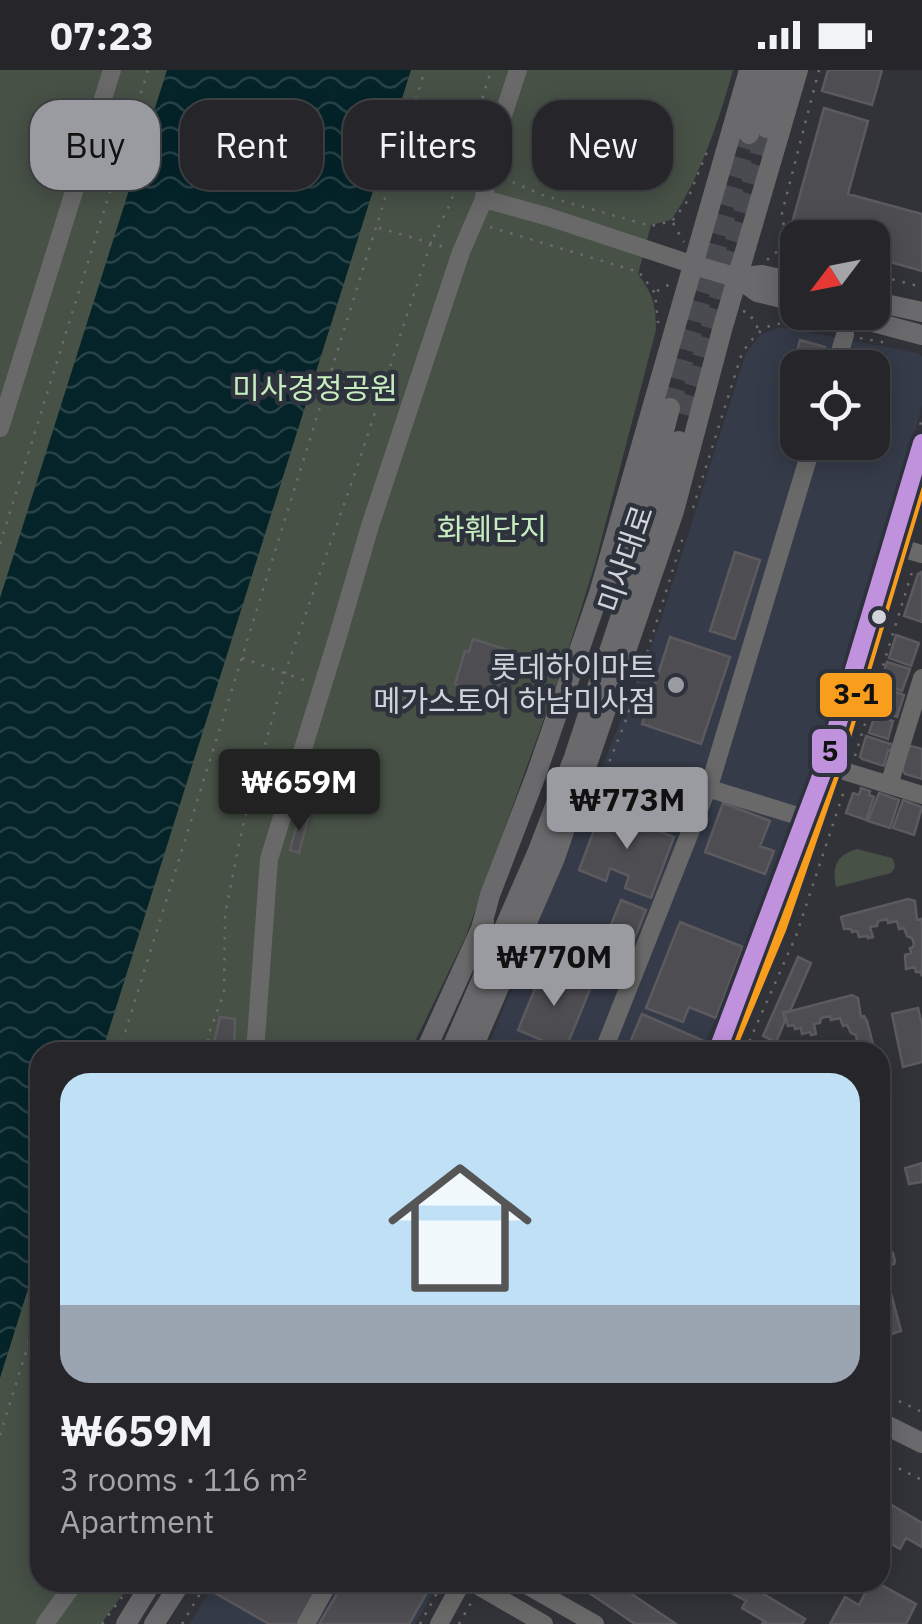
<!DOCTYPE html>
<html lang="en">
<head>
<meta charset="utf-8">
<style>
  :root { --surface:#26262a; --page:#2e2e32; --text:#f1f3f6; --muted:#a4a5a8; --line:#424347; --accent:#999ba1 }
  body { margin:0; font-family:"IBM Plex Sans","Noto Sans KR",sans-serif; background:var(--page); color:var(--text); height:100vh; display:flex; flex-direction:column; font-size:38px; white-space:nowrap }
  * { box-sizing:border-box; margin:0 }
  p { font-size:32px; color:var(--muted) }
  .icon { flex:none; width:55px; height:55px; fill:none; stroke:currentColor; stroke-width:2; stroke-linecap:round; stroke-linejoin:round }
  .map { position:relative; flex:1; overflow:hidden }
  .panel { position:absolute; left:30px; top:972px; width:860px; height:550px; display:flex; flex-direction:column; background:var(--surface); border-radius:30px; box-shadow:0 5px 25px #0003,0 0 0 2px var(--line) }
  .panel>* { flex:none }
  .guide { position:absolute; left:30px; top:30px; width:862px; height:90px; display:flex; gap:20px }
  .needle { width:65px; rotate:238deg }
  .fabs { position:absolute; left:780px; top:150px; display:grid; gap:20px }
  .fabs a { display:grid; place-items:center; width:110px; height:110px; border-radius:20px; background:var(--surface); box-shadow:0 5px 25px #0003,0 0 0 2px var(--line); font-size:50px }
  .price { position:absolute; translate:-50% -85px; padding:0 22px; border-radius:10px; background:var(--accent); color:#111; font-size:32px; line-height:65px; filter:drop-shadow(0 2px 5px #0008) }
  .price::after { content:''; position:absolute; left:50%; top:60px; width:30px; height:22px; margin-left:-15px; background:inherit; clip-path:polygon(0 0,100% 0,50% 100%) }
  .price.active { background:#222; color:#fff }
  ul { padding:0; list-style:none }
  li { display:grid; align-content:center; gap:20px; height:530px; padding:0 30px }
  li+li { border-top:2px solid var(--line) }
  li span { display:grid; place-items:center; height:310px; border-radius:30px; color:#555 }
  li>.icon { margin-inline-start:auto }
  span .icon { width:180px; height:180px; fill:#fffc; stroke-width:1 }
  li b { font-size:42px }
  .tag { padding:0 35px; border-radius:30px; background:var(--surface); box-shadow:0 5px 25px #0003,0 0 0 2px var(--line); font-size:35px; line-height:90px }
  .tag.active { background:var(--accent); color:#111 }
  .status { display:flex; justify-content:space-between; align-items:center; height:70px; padding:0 50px; background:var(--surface); direction:ltr }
  .status svg { height:28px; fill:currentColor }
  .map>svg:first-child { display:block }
  .built { fill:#353b48; fill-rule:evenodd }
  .green { fill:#475146 }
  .water { fill:url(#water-waves) }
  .building { fill:#4e4d51; stroke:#5c5a5e; stroke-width:2.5 }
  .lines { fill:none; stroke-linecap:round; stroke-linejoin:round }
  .major-tunnel { stroke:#4a4b50; stroke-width:20; stroke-dasharray:20 10; stroke-linecap:butt }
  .path { stroke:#6c6b6e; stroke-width:2.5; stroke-dasharray:2.5 8; stroke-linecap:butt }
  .minor { stroke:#69696a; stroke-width:18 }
  .major { stroke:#6a696b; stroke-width:20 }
  .bus-1-casing { stroke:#2e323c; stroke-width:22 }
  .bus-1 { stroke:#f99d1c; stroke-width:15 }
  .metro-1-casing { stroke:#2e323c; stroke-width:25 }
  .metro-1 { stroke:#c092dd; stroke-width:18 }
  .bus-dot { fill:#d0d3d9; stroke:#2e323c; stroke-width:4 }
  .poi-dot { fill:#999ba1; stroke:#2e323c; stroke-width:4 }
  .labels { text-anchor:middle; stroke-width:9; stroke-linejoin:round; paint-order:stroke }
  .park-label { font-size:30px; fill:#c6ecbf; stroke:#2e323c }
  .street-label { font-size:30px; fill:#d0d3d9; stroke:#2e323c }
  .poi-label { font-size:30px; fill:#d0d3d9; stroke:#2e323c; text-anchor:end }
  .line-badge { stroke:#2e323c; stroke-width:4 }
  .pale-badge-label { font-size:28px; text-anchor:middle; font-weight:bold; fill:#111 }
</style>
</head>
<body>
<div class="status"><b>07:23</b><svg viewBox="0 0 49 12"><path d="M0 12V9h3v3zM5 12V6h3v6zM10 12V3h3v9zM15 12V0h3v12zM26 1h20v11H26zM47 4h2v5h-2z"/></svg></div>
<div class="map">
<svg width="922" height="1554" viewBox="0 0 922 1554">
  <defs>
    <pattern id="water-waves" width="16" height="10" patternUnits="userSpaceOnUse" patternTransform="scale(2.5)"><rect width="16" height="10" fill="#04242a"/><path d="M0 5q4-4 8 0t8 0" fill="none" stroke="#284348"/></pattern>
  </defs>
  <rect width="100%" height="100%" fill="#323338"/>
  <!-- built -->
  <path class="built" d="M780,257L917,283L922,286V336L842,603L798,737L716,949L701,982H486L658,559L746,283L761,264ZM798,298H872V372H798Z
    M215,1513H440L415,1554H189Z"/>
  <!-- green -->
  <path class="green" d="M0,0H733C720,47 699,111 671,150L651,155L638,204C653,225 656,234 656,260L595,494L564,593L466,866L410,982H40V1512L131,1513L101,1554H0Z
    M857,779L892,788C896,794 896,798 891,803L836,817C832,797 836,785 857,779Z"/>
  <!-- water -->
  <path class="water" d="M167,0H411L102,982H40V1181L0,1308V528Z"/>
  <!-- building -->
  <path class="building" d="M828,0H882L872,35L822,21Z
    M824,38L868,51L848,124L922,144V201L872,187V168H802L789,164Z
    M800,270L825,277L820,298H798V355L779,350Z
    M735,482L760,490L735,569L710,561Z
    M922,502V552L904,546L918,504Z
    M896,565L919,573L911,596L889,588Z
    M670,567L730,587L701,674L642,654Z
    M473,569L517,583L504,629L455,614L465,581L469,582Z
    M887,592L910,599L902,621L880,613Z
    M879,616L904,625L897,647L872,638Z
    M875,645L893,651L888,669L869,663Z
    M866,666L894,675L892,681L888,680L884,696L862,689L860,687Z
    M907,675L922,679V709L905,704L901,697Z
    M861,718L870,721L869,725L874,727L866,750L846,743L853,723L859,725Z
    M879,723L899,730L890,758L868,751Z
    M903,730L922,737L914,765L893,758Z
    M723,733L770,751L760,776L774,781L765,804L705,782Z
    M602,739L674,767L651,828L625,818L629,806L610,798L606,811L579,800Z
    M299,746L308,748L299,783L290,780Z
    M908,829L915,831L917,850L921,849L922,854V906L920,902H916L915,897L906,899L905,885L911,883L910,878L913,877L914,874L912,868L907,866L904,858L899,859L897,851L888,853L887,849L878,851L877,856L870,857L873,867L868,868L867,866L859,867L857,861L852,862L851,859H844L841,847Z
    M621,830L646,840L615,917L590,907Z
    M680,852L743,877L716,948L689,937L683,952L646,938Z
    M798,887L811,893L790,941L783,942L785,951L776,972L763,966Z
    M544,897L591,917L565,980L518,960Z
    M852,925L858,928L861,947L864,946L867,951L875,982H849L855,980L853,975L857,971L856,965L851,963L847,955L843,956L840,948L831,950L830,946L821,948L820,953L814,954L816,964L811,965L810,962L802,964L801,958L795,959L794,955L788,956L784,943Z
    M918,938L922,955V992L903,997L892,944Z
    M642,944L702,970L696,982H626Z
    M220,947L235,949L234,982H212Z
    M922,1093V1112L909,1114L905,1098Z
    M888,1179L893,1183L895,1191L894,1194L885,1197L887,1208L901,1261L885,1266L880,1253V1181Z
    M880,1428L922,1453V1477L906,1468L900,1479L880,1467Z
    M221,1512H263L270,1517L273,1512H324L300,1554H269L215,1523Z
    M344,1512H433L409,1554H319Z
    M573,1512H614L676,1554H635Z
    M733,1512H744L805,1549L802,1554H762L764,1551L742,1538L746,1531L728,1521Z
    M733,1512H744L805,1549L802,1554H769L742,1538L746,1531L728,1521Z
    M871,1512H876L916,1534L906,1554H830L845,1527L859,1535Z"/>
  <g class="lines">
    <!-- major-tunnel -->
    <path class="major-tunnel" d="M670,338L749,64
      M686,345L765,65"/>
    <!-- path -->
    <path class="path" d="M503,108L545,126L651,156L672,151L686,133L709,77
      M673,153L684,172
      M490,157L639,202L655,223L658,253
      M379,158L448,178
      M798,182L785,165L782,143L819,0
      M767,190L787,173
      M872,204L922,217
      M657,221L672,213
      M743,241L749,243L759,260
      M860,268L887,273
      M908,395L922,349
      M693,438L742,283C770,241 784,254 828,262
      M0,474L148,0
      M242,588L309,612
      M855,686L913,499
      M802,734L825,671
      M590,740L626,650L684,464
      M745,981L796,866L845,718
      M119,982L425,0
      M209,982L208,966L224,923L225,844L243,755L285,603L356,400L431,172L451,132L491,0
      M704,982L751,876L793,760
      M880,1322L922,1342
      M0,1365L40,1237
      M880,1389L922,1410
      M102,1554L122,1527
      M182,1554L207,1512
      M420,1554L443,1512
      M459,1554L472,1531"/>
    <!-- minor -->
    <path class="minor" d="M484,129L549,147L694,195
      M835,298L845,265
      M0,358L112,0
      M901,478L922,484
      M834,698L922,725
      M889,715L922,608
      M707,718L798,746
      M255,982L269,789L337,569L370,456L461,182L484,129L489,88L518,0
      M603,982L712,707L813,372
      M727,982L779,858L834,698L922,404
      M521,1512L595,1554
      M480,1517L544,1554
      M45,1554L75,1512
      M306,1554L329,1512
      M439,1554L462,1512"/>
    <!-- major -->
    <path class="major" d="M767,58L783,0
      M749,64L767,0
      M694,195L738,208L757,222L798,232
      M738,208L762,205L798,213
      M872,231L922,242
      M836,242L922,265
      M618,504L659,380L670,338
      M480,862L490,825L536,705L599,523L749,0
      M425,982L484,852
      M450,982L537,783L574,687L679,371
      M471,982L555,788L674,441L722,260L798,0
      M880,1352L922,1373
      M126,1554L152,1512
      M154,1554L181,1512"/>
    <defs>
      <path id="bus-1" d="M727,982L779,858L834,698L922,404"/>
    </defs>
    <!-- bus-1 casing -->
    <use href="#bus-1" class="bus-1-casing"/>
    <!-- bus-1 -->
    <use href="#bus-1" class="bus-1"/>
    <defs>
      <path id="metro-1" d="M717,982L826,693L922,373"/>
    </defs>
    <!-- metro-1 casing -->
    <use href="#metro-1" class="metro-1-casing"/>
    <!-- metro-1 -->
    <use href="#metro-1" class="metro-1"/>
  </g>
  <!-- markers -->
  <circle class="bus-dot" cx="879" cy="547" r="9"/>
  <circle class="poi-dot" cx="676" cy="615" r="10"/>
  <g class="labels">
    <!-- park labels -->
    <g class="park-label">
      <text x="315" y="329">미사경정공원</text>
      <text x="492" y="470">화훼단지</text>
    </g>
    <!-- street labels -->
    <g class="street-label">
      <text transform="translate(626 489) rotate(-71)" y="10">미사대로</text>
    </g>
    <!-- poi labels -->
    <g class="poi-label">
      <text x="656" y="608">롯데하이마트<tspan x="656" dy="34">메가스토어 하남미사점</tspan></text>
    </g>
  </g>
  <g class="line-badge">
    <rect x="818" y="601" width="76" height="48" rx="10" fill="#f99d1c"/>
    <rect x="810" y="657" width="39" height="48" rx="10" fill="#c092dd"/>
  </g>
  <g class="pale-badge-label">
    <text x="856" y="634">3-1</text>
    <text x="830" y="691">5</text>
  </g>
</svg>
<div class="fabs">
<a><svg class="needle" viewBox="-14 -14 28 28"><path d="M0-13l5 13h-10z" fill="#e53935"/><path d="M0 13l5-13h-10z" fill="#a4a5a8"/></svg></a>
<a><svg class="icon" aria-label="locate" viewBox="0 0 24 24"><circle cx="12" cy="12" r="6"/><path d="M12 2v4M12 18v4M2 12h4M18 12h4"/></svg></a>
</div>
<b class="price active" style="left:299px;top:764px">₩659M</b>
<b class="price" style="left:627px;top:782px">₩773M</b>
<b class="price" style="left:554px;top:939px">₩770M</b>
<div class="guide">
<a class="tag active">Buy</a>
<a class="tag">Rent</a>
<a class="tag">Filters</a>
<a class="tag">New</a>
</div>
<section class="panel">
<ul>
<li><span style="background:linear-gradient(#bfe0f5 75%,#9aa5b1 0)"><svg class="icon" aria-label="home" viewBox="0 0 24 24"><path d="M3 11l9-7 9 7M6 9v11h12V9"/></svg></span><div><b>₩659M</b><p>3 rooms · 116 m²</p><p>Apartment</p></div></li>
</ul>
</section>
</div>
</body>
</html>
